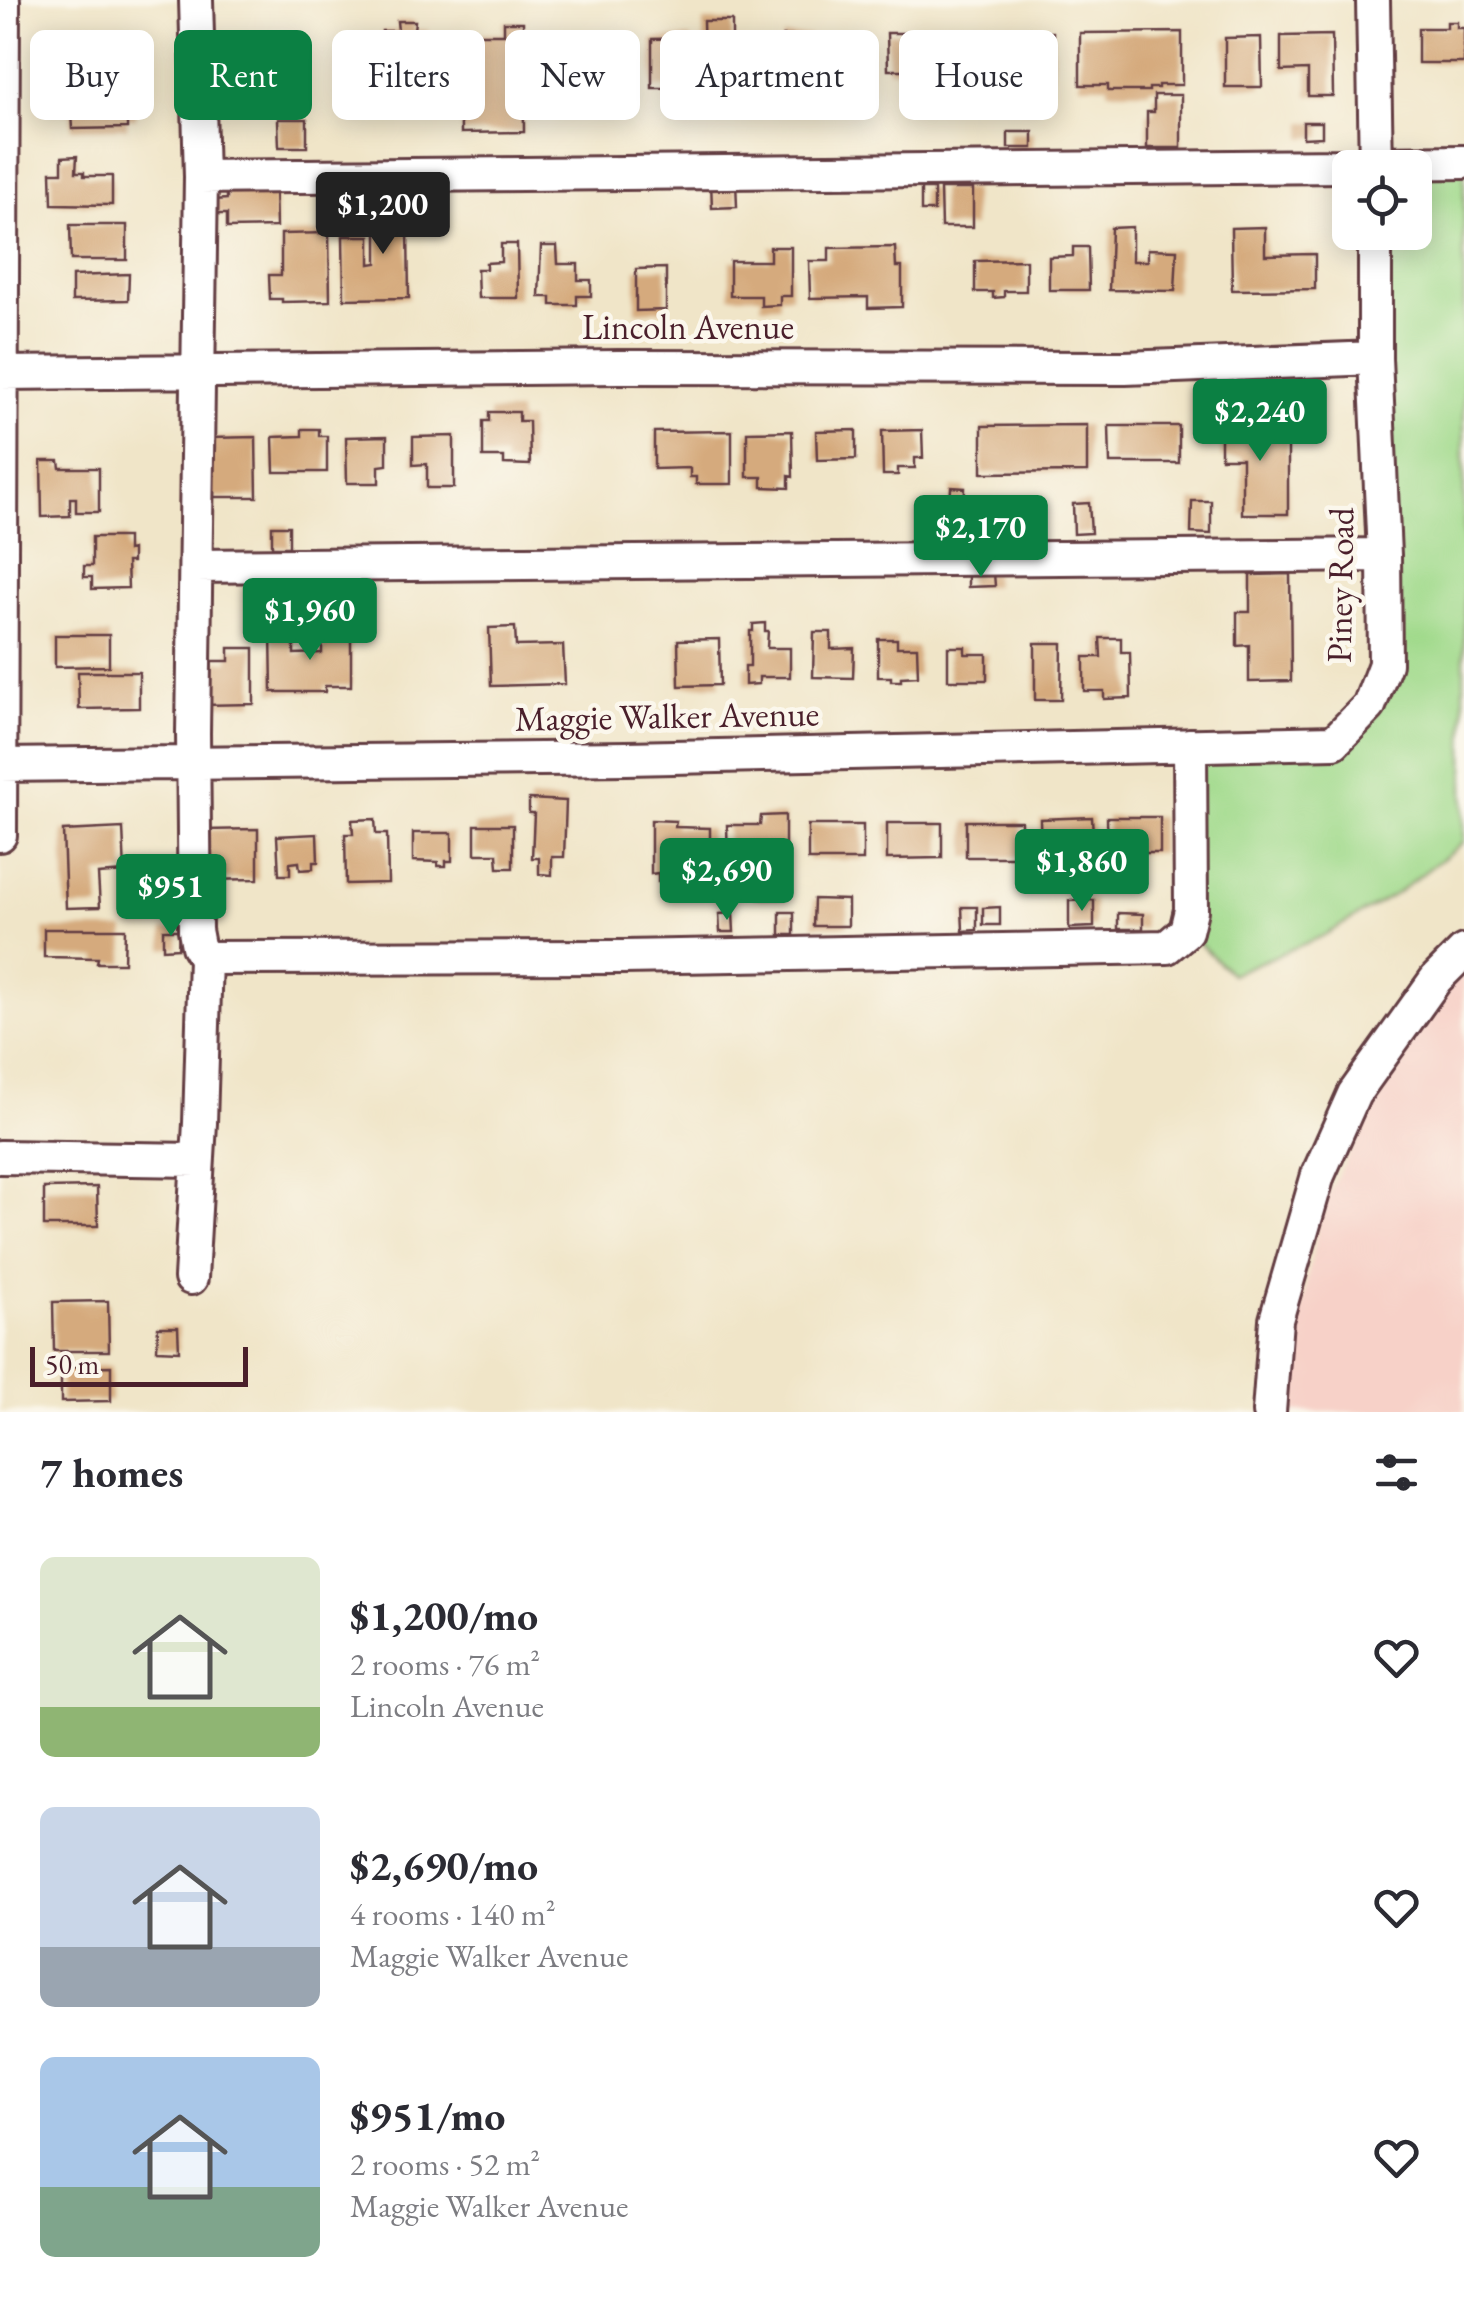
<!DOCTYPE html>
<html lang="en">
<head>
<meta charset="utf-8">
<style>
  :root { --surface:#fff; --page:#f7f7f7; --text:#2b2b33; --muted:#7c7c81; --accent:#0b8043 }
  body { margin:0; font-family:"EB Garamond",serif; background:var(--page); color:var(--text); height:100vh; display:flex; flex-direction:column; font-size:38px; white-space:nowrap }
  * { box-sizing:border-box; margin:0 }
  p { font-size:32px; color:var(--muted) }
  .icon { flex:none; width:55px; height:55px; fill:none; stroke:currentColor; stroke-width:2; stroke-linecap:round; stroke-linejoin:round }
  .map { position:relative; height:1412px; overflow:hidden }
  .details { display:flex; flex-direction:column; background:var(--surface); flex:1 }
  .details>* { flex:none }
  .top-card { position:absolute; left:30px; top:30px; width:1405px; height:90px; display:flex; gap:20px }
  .tools { position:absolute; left:1332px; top:150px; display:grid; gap:20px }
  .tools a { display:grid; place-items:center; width:100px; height:100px; border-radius:15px; background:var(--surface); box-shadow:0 5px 25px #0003; font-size:50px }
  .scale { position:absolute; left:30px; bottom:25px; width:218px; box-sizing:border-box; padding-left:10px; border:5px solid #4a1f2b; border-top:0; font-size:28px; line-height:35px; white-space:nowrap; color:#4a1f2b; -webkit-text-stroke:8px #fbf7ec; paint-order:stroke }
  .price { position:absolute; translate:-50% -85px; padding:0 22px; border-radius:10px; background:var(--accent); color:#fff; font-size:32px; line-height:65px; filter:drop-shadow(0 2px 5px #0008) }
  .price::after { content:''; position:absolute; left:50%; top:60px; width:30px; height:22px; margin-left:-15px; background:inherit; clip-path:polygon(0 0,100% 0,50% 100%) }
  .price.on { background:#222; color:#fff }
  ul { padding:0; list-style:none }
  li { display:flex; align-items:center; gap:30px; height:250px; padding:0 40px }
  li span { display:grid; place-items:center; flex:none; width:280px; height:200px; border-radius:15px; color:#555 }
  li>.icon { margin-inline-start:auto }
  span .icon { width:120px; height:120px; fill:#fffc; stroke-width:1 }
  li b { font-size:42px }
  h2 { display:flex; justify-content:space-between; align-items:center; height:120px; padding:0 40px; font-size:42px }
  .pill { padding:0 35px; border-radius:15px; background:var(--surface); box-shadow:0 5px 25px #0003; font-size:35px; line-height:90px }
  .pill.on { background:var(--accent); color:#fff }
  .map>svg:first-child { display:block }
  .built { fill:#f7d1c8 }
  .green { fill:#a1da8c; stroke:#767c5c; stroke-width:2.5 }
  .building { fill:#d5aa7d }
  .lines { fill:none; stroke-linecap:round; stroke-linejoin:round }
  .minor-casing { stroke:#633d43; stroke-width:38 }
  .minor { stroke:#fff; stroke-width:32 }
  .labels { text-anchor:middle; stroke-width:9; stroke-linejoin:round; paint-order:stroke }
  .street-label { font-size:35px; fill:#4a1f2b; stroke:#fbf7ec }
</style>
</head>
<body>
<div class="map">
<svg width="1464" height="1412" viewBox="0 0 1464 1412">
  <rect width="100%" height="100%" fill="#fbf7ec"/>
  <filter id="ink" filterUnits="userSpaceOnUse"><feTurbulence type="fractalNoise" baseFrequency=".01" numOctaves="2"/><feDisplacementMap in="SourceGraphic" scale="20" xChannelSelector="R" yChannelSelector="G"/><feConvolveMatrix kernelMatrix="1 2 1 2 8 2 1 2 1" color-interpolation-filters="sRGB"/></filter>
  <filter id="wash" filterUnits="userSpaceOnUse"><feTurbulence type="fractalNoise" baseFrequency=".0048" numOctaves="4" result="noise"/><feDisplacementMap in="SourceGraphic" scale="40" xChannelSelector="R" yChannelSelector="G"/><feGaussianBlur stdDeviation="2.25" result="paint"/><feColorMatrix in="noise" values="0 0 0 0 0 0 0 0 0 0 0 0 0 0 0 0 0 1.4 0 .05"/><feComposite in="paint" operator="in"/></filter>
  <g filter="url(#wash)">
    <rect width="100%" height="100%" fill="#f0e5c8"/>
    <!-- built -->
    <path class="built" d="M1464,962V1412H1281L1322,1205L1438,991Z"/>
    <!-- green -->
    <path class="green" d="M1464,162V842L1397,893L1321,937L1231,974L1186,931L1190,745L1334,742L1369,706L1375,233L1415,232V168Z"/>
    <g id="blocks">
      <!-- building -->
      <path class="building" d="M397,21H415L414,30H428V67L382,68V31H398Z
        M703,21H732V60H742L743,92H728V96L705,97Z
        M504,22H523L524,132L461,133L460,34H504Z
        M1447,22H1457V28H1464V63H1418V28H1447Z
        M1053,32V76L1014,77L1013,33Z
        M1182,32V85H1158V88H1149V91H1108V85H1080V33Z
        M887,33H928V82H907V70H888Z
        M126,35L127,70L65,71V52L72,51L71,36Z
        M1332,35L1333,96H1308V70L1281,71V36Z
        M783,36H811V41H828V75L783,76Z
        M1261,37L1262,87H1225V38Z
        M691,38L692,88H678V96H668V88H652V39Z
        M946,42H991L992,86H947Z
        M126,92V107H136V119H127V128L72,129L71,112L66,113V93Z
        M1154,95H1181V148H1147V112H1154Z
        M278,119H307V147H279Z
        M1303,122H1322V137L1303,138Z
        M1008,132H1033V148H1008Z
        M77,156L76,172H84V176H112V205L52,204L51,172H62V157Z
        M711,181H736L737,207L712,208Z
        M275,186L276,227L227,228V214H214L215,200L227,199V187Z
        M921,189H934V211H921Z
        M940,189H973V227H941Z
        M406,202H428L429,228H408L409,298L344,299L343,236H370V264L377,263V217L406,216Z
        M70,225H127V260H71Z
        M1132,227V261H1148V249L1177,250L1175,291L1109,290L1111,228Z
        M1265,227V255L1315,254V289L1232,290L1231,228Z
        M329,233L330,301L282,302V299H270L269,275H281V234Z
        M501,244H517L518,298H478L477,269H486V263L501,262Z
        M541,246H557L558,264H578V280H591V296H577V305H551V297H539Z
        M770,247H791V296H780V305L761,306V296H730V261H770Z
        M895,247L896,267H902V307L868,308V297L810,298L809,261H829V248Z
        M1073,247H1088L1089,290H1049V257L1073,256Z
        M1026,260V291H1004V297L993,298V292H975V261Z
        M666,268V310L636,311V269Z
        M129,274L128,300L72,301V276Z
        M489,412H519V421H529L530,465L504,464V457H483V421H489Z
        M1221,422H1288V514H1242V458H1221Z
        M1087,425V472L982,473V426Z
        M1109,426H1179V463H1110Z
        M302,429H319V436H327V472H274L273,437L302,436Z
        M856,430V459L817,460L816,431Z
        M922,430L923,458H915V468H898V475H883L882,431Z
        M732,431V484H696V477H690V468L654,469V432Z
        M792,431L793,477L789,476V488L762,487V477H747V432Z
        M387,436V465L379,466V483H347L346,437Z
        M454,436V488H427V464L413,465V437Z
        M256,437L257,497H209V438Z
        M41,461H59L60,468H99V512H76V498H70V516L42,517Z
        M951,487L965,488L964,508H950Z
        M1192,501H1211V534L1191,533Z
        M1089,503L1091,533L1074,534L1073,504Z
        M272,526H289V547H272Z
        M92,537H127V551L132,550V562H127L128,588L92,589V577H84V566H92Z
        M994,573L995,586L968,587V574Z
        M350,574V601L301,602V575Z
        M1290,574L1291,681L1249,682V645L1237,646V612H1250V575Z
        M765,623V631H768L767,648H790V677H759V684L745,685V666H750V631H753V624Z
        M515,627L516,646L563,645L565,684L491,686L489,628Z
        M294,629V654L322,653V632H351V686H325V692H272L271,630Z
        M814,632H831V649L854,648L853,678L813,677Z
        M55,635H109V666L55,667Z
        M1100,638H1121V652H1130L1131,698L1104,699V691H1084V657H1101Z
        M719,639L720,685L679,686L678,640Z
        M878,639H897V647H917L918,676L901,677V681H891V677H878Z
        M1035,643H1062L1061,700H1035Z
        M948,647H965V654H987V680H948Z
        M229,648H254V704L201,705L200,661H229Z
        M78,672H139V708L79,709Z
        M529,799L566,801L564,857H552V875L539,874V858H532L534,813H529Z
        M785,815V899H758V863L728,862L727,825H760L761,816Z
        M1092,817L1094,854L1041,856L1040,819Z
        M1107,817H1160V853H1132V871L1108,872Z
        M375,819L376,834H387L388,883L346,884L345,834H353L352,820Z
        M651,820L676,821L675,827L710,828V869L686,868V881L658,882V873L651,874Z
        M966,821H1021V857H966Z
        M887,823H942V858L887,859Z
        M475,825H513V868H498L497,854H475Z
        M808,825H863V860H808Z
        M123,828L125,872L98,874L100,907L66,908L63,831Z
        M258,829V879L204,880L203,830Z
        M413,833H452V861H446V866H438V862L413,861Z
        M317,834L318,862H313V869L300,870L299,862L290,863V875H279L277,836Z
        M814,899L848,900V926H813Z
        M1094,900V927L1069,928V901Z
        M962,907H977V930L963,931Z
        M1000,907V925H983V908Z
        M780,912H794V935H780Z
        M733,913L734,932H720L719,914Z
        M1118,913L1143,914V929H1118Z
        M44,929H125L124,963H97L98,958L44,957Z
        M163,930H179L178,948L163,949Z
        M97,1187L98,1226H44V1188Z
        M108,1301L109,1351H54L53,1302Z
        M158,1327H178L179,1351L157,1350Z
        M111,1366V1401L61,1402V1367Z"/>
    </g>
  </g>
  <g filter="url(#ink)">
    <use href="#blocks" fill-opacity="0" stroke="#633d43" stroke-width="2.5"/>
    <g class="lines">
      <defs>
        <path id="minor" d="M196,0L201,177L193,733L195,930L198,946L205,958L624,957L1167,947L1186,931L1191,910L1190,745
          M1373,0L1376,168
          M201,177L1347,166L1376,163L1464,162
          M0,373L620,367L1125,368L1375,358
          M197,566L1384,555
          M0,765L627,758L1334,742L1369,706L1385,664L1384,555L1375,358V232
          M0,835L3,0
          M0,1157L197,1160
          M191,1278L200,1123L205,958
          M1269,1412L1276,1320L1318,1175L1354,1094L1436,979L1464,951"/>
      </defs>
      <!-- minor casing -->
      <use href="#minor" class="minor-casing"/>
      <!-- minor -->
      <use href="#minor" class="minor"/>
    </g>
  </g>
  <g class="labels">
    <!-- street labels -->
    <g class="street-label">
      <text x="688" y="339">Lincoln Avenue</text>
      <text transform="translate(1340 585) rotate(-89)" y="12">Piney Road</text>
      <text transform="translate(667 716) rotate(-1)" y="12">Maggie Walker Avenue</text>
    </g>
  </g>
</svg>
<div class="tools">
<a><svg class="icon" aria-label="locate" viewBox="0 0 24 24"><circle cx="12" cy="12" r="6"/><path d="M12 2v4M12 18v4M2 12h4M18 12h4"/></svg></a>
</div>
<div class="scale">50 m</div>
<b class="price on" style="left:383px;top:257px">$1,200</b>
<b class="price" style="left:1260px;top:464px">$2,240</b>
<b class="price" style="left:981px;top:580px">$2,170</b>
<b class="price" style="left:310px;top:663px">$1,960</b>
<b class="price" style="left:1082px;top:914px">$1,860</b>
<b class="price" style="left:727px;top:923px">$2,690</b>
<b class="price" style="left:171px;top:939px">$951</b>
<div class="top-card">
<a class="pill">Buy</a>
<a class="pill on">Rent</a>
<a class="pill">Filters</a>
<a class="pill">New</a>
<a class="pill">Apartment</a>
<a class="pill">House</a>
</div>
</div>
<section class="details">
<h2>7 homes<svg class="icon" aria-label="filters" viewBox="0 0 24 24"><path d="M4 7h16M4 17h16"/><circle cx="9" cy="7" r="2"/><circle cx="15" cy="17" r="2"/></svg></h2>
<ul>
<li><span style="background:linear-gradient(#dfe7d0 75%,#8fb573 0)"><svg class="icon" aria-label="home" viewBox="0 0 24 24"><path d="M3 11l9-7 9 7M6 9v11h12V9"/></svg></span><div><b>$1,200/mo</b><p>2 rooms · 76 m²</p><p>Lincoln Avenue</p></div><svg class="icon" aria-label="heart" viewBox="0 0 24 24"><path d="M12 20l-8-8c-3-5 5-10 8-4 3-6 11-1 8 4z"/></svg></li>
<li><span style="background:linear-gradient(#c9d6e8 70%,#9aa5b1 0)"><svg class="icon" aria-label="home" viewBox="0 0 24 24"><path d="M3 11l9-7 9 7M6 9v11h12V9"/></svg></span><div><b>$2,690/mo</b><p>4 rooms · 140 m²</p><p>Maggie Walker Avenue</p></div><svg class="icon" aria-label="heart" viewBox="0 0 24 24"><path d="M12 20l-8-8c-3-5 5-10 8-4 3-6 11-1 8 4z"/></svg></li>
<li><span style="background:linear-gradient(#a9c7e8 65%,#7fa58c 0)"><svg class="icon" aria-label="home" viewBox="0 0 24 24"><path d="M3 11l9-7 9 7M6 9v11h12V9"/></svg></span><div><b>$951/mo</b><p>2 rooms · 52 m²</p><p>Maggie Walker Avenue</p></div><svg class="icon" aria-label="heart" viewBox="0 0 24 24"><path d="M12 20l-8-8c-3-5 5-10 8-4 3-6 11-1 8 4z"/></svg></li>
</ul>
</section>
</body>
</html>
